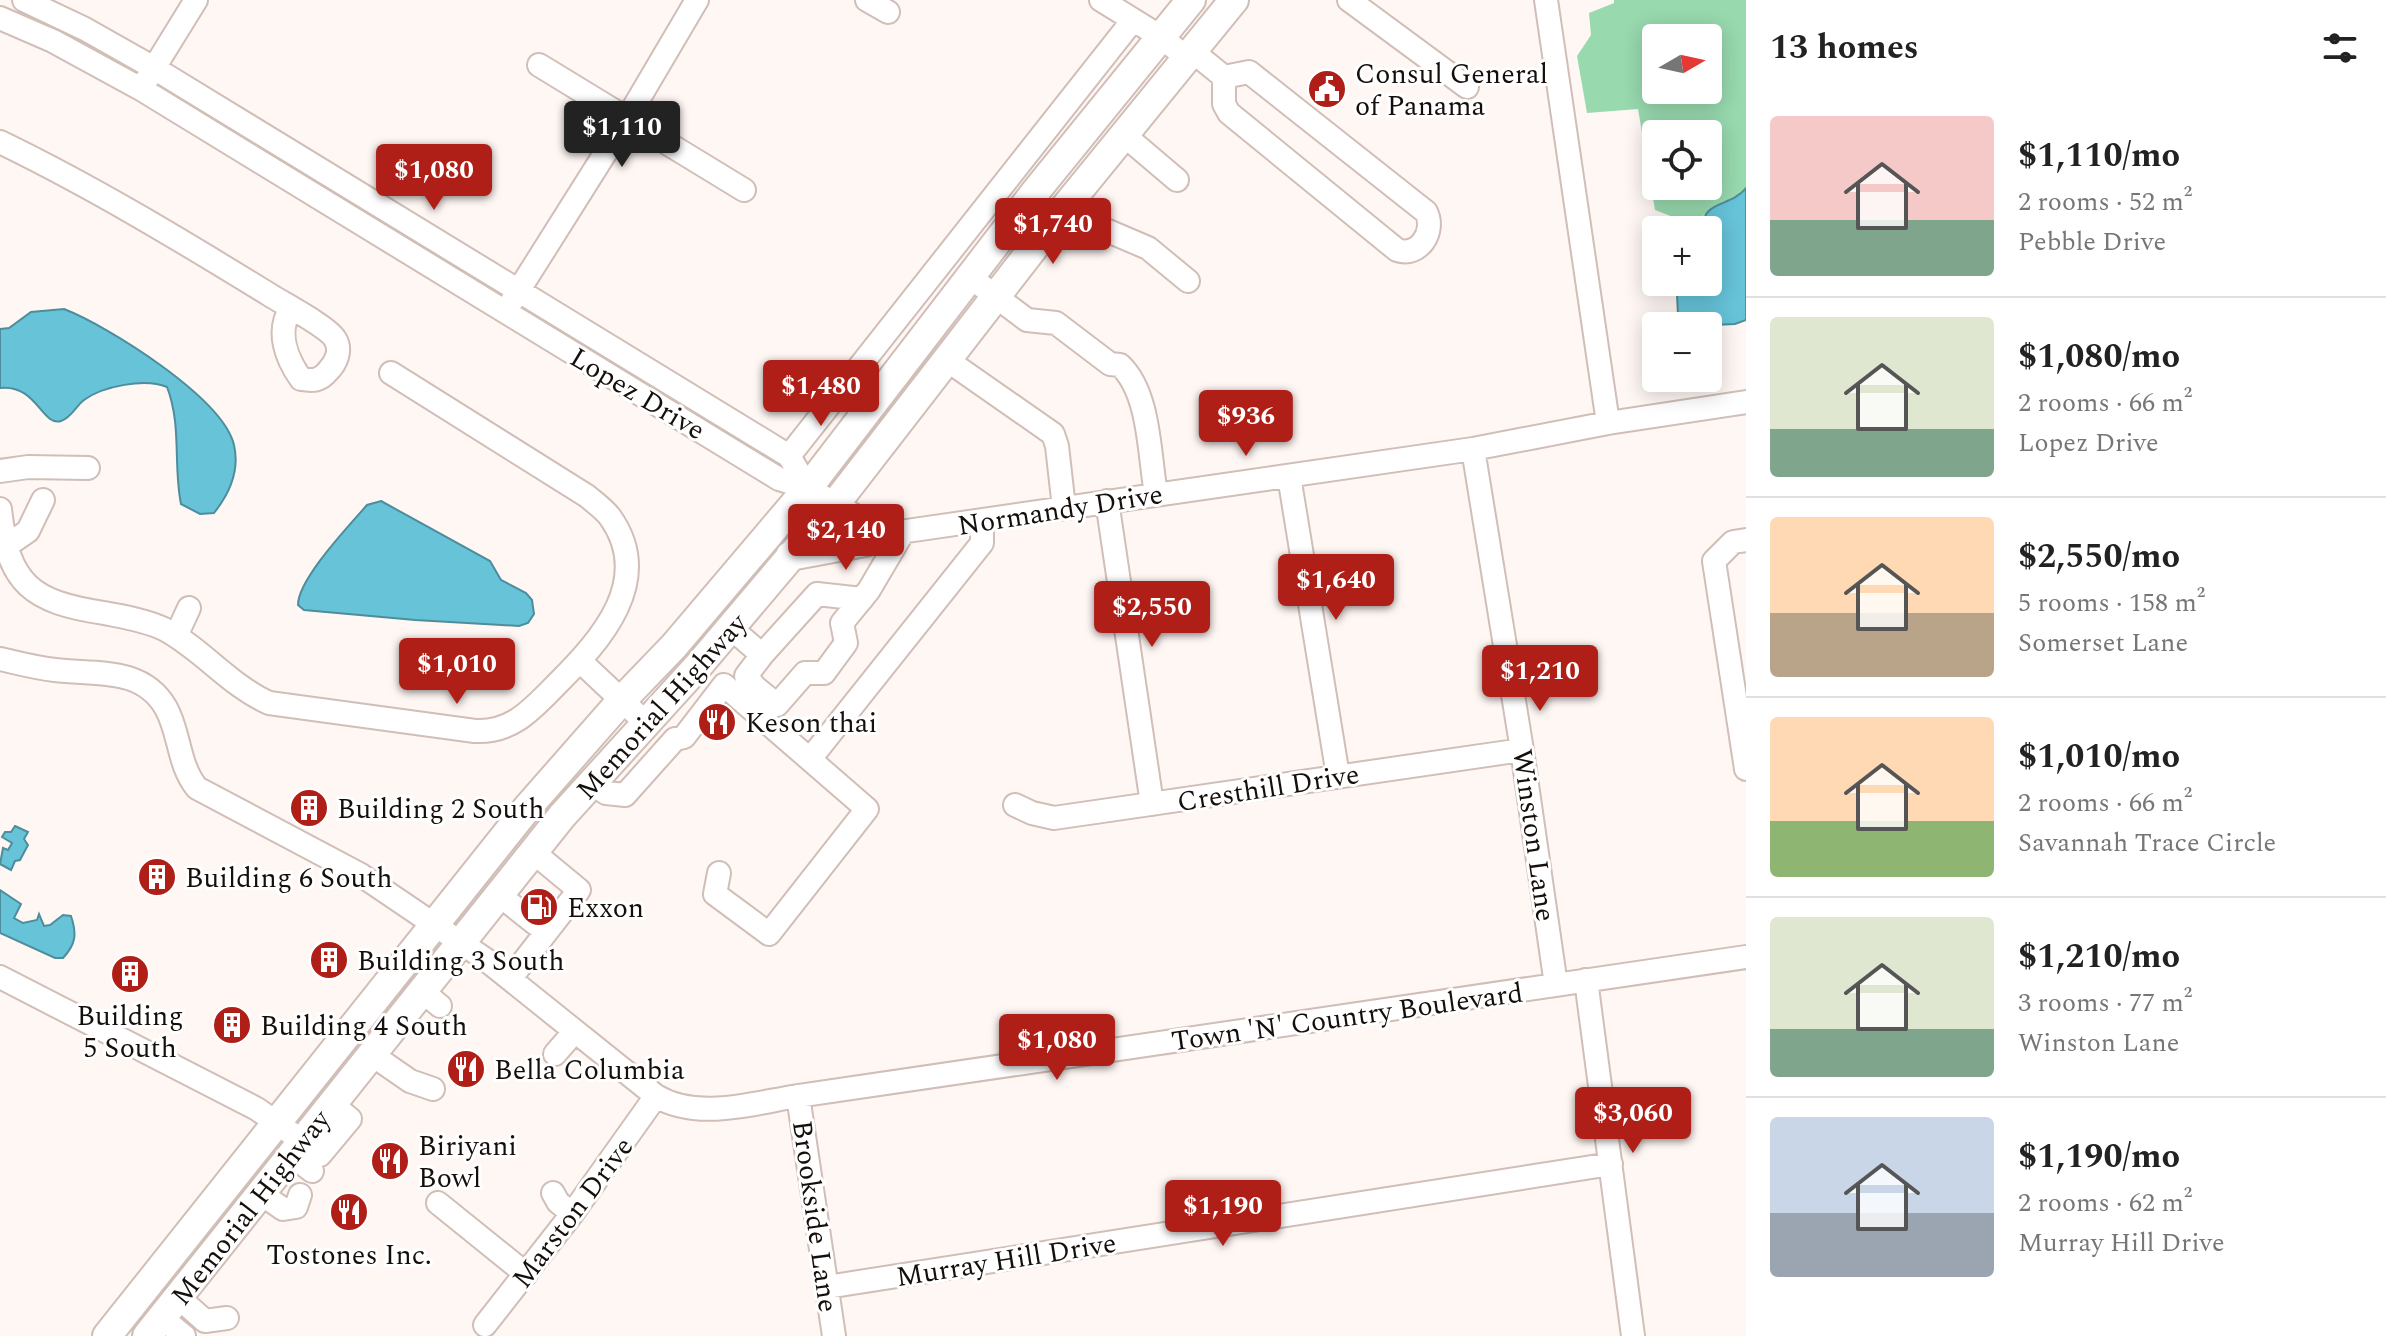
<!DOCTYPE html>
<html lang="en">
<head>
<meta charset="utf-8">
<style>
  :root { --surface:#fff; --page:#f2f2f2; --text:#222; --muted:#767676; --line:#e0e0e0; --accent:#af1f17 }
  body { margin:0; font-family:Spectral,serif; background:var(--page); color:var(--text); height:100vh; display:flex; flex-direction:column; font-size:30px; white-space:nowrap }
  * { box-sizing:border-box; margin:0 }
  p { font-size:26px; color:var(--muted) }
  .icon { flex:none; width:44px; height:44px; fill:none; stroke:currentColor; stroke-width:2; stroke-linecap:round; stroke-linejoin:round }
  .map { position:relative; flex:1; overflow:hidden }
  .side { display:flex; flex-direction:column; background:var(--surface); width:640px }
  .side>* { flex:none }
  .needle { width:52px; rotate:81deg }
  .tools { position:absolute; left:1642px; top:24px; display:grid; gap:16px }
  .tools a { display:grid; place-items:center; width:80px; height:80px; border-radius:8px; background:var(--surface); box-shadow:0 4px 20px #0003; font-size:40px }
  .price { position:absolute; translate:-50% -68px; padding:0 18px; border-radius:8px; background:var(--accent); color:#fff; font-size:26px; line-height:52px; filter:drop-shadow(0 2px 4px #0008) }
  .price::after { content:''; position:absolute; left:50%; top:48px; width:24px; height:18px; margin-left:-12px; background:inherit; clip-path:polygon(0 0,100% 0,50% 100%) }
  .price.on { background:#222; color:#fff }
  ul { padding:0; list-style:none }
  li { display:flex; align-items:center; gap:24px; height:200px; padding:0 24px }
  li+li { border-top:2px solid var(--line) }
  li span { display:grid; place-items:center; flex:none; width:224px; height:160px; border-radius:8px; color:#555 }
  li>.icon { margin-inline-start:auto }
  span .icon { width:96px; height:96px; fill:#fffc; stroke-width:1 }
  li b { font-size:34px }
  h2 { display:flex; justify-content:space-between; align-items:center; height:96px; padding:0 24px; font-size:34px }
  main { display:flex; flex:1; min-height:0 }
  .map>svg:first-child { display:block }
  .green { fill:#98d9ae; fill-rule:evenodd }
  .water { fill:#66c3d8; stroke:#4e8d9b; stroke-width:2 }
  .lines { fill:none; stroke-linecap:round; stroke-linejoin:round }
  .minor-casing { stroke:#d0beb7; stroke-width:26 }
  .major-casing { stroke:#d0beb7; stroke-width:32 }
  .minor { stroke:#fff; stroke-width:22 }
  .major { stroke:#fff; stroke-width:28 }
  .labels { text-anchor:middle; stroke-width:6; stroke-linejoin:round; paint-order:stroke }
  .poi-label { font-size:28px; fill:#150f0c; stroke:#fff; text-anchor:start }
  .street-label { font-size:28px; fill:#150f0c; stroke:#fff }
</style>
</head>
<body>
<main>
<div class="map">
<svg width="1746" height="1336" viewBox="0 0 1746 1336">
  <rect width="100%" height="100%" fill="#fff7f4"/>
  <!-- green -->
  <path class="green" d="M1614,0H1746V188C1735,202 1717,205 1703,216L1702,228L1655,210L1638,109L1587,113L1577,56L1591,35L1589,13L1614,3ZM1656,38H1708V90H1656ZM1656,134H1708V186H1656Z"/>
  <!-- water -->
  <path class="water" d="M1746,188V320L1735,324L1692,326L1678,315L1677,294L1694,282H1708L1714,249L1708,230L1702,228C1704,199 1730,208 1746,188Z
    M64,309C108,326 223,398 234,445C240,471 230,493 214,513L200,514L181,504C173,465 182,426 167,387C145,378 103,386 84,400C76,406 71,418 61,421C42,427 37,384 0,388V329L9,328L31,312Z
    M381,501L490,561L501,580L526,593L532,600L534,614L528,623L519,626L415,620L304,610L298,605C298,579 349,526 367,505Z
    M15,826L28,832L24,839L28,845L20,860L15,861L11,870L0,864L3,848L8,850L12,843L2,837L5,832H11Z
    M0,890L21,904L14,918L23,923L37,920L39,914L44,926L50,925L63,915L71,916C77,934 76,944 63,958H55L0,933Z"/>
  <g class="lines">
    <defs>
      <path id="minor" d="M24,0L85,29L154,68L763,440L789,456L808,488
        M867,0L888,12
        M1101,0L1161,37L1187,58
        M1349,0L1467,87
        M1546,0L1608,423
        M0,18L53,41L141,89L779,479L808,488L886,534L1473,449L1608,423L1746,402
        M1192,51L1224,77
        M539,65L744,190
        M1249,72L1426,212C1436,231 1419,258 1397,250L1229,113L1224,104V77Z
        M146,81L196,0
        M1124,135L1177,180
        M0,142C93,187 182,241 270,295C284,304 328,327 335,339C342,350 336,363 328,371C320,381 313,381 301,379C286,358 276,331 291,308
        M1067,205L1087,222L1148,248L1188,281
        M970,277L1027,320L1056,323L1110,364L1120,365C1150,393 1149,454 1156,494
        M512,301L628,117L697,0
        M947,360L1053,434L1057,446L1064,508
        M1473,449L1522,750L1556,985
        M789,456L1133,20
        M0,471L28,467L88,468
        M1289,476L1338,776
        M1107,501L1152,804
        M0,509C8,585 32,602 104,613C124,617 145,620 164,629C202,649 229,685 269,703L475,731C513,733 533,708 558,683C601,640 655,580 610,517C604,509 594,502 587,496L391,373
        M1746,540L1733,542L1714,561L1746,769
        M5,547L28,531L43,500
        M731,628L762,655L746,676L755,687L777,705L805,673H824L846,643L842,623L869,590L902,534
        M176,636L189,608
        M762,655L817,594L862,599
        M0,659C18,663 36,668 55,670C94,675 142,666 166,708C180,733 178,765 197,788L361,875L485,959L656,1096C698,1121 753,1103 798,1096L1746,957
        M580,661L646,723
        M810,759L982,543V521
        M591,783L606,793L625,795L675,739L684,737L724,685L867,809L769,934L715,894L719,873
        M1015,805L1032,813L1054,818L1522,750
        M498,894L546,932
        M0,977L257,1109L302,1141
        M510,979L579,890L533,852
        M1586,980L1633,1336
        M422,991L440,1006
        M371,1054L410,1081L433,1089
        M555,1054L575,1031
        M798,1096L834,1336
        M291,1155L312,1171
        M320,1155L350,1119L332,1104
        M260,1193L283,1209L296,1207L300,1195
        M553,1193L558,1202L572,1214
        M438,1203L526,1274
        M827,1287L1611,1164
        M178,1297L205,1321L227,1318
        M162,1318L184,1336
        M485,1325L572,1214L656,1096"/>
      <path id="major" d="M790,556L865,542L886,534
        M107,1336L528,807L622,700L674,646L808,488L1036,191L1191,0
        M147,1336L562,816L699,665L836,503L1062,211L1234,0"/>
    </defs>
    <!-- minor casing -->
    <use href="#minor" class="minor-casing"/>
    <!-- major casing -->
    <use href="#major" class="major-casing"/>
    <!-- minor -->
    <use href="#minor" class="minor"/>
    <!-- major -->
    <use href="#major" class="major"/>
  </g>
  <!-- icons -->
  <defs>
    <symbol id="civic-disc" viewBox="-11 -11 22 22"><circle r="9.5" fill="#af1f17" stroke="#fff"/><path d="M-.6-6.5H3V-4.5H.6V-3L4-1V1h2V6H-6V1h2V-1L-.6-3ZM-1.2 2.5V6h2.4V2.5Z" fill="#fff"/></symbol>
    <symbol id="restaurant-disc" viewBox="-11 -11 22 22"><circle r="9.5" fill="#af1f17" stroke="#fff"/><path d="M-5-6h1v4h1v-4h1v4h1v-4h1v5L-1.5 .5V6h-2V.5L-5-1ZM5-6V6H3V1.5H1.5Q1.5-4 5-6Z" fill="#fff"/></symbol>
    <symbol id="building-disc" viewBox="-11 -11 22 22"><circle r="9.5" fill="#af1f17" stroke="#fff"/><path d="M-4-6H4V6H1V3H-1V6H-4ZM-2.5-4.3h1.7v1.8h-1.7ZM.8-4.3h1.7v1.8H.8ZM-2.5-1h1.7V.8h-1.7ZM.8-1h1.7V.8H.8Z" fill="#fff"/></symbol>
    <symbol id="fuel-disc" viewBox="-11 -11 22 22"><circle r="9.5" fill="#af1f17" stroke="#fff"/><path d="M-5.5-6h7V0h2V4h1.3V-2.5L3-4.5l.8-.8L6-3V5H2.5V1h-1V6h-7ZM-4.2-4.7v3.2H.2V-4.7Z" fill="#fff"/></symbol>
  </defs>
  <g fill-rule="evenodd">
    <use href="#civic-disc" x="1305" y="67" width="44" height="44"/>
    <use href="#restaurant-disc" x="695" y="700" width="44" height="44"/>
    <use href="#building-disc" x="287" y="786" width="44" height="44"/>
    <use href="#building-disc" x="135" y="855" width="44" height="44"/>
    <use href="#fuel-disc" x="517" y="885" width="44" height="44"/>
    <use href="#building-disc" x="307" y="938" width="44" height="44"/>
    <use href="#building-disc" x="108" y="952" width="44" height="44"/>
    <use href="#building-disc" x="210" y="1003" width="44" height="44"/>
    <use href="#restaurant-disc" x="444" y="1047" width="44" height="44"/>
    <use href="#restaurant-disc" x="368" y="1139" width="44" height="44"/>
    <use href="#restaurant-disc" x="327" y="1190" width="44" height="44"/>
  </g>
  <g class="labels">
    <!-- poi labels -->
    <g class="poi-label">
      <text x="1355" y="83">Consul General<tspan x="1355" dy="32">of Panama</tspan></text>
      <text x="745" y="732">Keson thai</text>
      <text x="337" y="818">Building 2 South</text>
      <text x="185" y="887">Building 6 South</text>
      <text x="567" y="917">Exxon</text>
      <text x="357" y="970">Building 3 South</text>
      <text x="130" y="1025" text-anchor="middle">Building<tspan x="130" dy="32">5 South</tspan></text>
      <text x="260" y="1035">Building 4 South</text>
      <text x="494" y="1079">Bella Columbia</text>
      <text x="418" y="1155">Biriyani<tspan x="418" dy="32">Bowl</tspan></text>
      <text x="349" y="1264" text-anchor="middle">Tostones Inc.</text>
    </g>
    <!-- street labels -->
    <g class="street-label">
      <text transform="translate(638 393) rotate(31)" y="10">Lopez Drive</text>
      <text transform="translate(1060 509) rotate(-9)" y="10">Normandy Drive</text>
      <text transform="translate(661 706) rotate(-48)" y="10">Memorial Highway</text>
      <text transform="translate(1268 787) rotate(-9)" y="10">Cresthill Drive</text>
      <text transform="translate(1535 835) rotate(82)" y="10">Winston Lane</text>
      <text transform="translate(1347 1016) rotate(-8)" y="10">Town 'N' Country Boulevard</text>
      <text transform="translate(250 1207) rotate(-52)" y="10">Memorial Highway</text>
      <text transform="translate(572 1212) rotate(-53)" y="10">Marston Drive</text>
      <text transform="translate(816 1216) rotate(82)" y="10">Brookside Lane</text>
      <text transform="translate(1006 1259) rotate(-9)" y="10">Murray Hill Drive</text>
    </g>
  </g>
</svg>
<div class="tools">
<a><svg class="needle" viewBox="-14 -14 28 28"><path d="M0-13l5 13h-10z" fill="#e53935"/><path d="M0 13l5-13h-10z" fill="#767676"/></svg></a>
<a><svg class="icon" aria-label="locate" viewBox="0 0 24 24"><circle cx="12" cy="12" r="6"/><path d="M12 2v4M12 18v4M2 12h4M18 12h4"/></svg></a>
<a>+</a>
<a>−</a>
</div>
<b class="price on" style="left:622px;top:169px">$1,110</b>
<b class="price" style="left:434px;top:212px">$1,080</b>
<b class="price" style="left:1053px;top:266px">$1,740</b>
<b class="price" style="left:821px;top:428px">$1,480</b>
<b class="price" style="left:1246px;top:458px">$936</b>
<b class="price" style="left:846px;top:572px">$2,140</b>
<b class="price" style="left:1336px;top:622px">$1,640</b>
<b class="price" style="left:1152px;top:649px">$2,550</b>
<b class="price" style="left:457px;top:706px">$1,010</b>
<b class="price" style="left:1540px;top:713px">$1,210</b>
<b class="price" style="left:1057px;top:1082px">$1,080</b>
<b class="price" style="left:1633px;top:1155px">$3,060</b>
<b class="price" style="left:1223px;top:1248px">$1,190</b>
</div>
<section class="side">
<h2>13 homes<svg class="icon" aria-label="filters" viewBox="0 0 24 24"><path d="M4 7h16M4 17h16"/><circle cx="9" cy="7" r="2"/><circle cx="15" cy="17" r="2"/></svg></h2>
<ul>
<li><span style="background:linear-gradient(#f6c9c9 65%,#7fa58c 0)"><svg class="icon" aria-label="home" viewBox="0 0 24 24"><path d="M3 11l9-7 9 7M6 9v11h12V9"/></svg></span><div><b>$1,110/mo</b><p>2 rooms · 52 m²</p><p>Pebble Drive</p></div></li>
<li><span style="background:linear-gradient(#dfe7d0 70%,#7fa58c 0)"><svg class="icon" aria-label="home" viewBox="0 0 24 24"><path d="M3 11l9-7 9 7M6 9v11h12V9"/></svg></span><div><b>$1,080/mo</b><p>2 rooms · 66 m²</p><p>Lopez Drive</p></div></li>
<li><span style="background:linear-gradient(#ffd9b3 60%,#b9a48a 0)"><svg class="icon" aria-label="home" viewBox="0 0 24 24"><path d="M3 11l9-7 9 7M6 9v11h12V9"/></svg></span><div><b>$2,550/mo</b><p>5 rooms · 158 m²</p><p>Somerset Lane</p></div></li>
<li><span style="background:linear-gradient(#ffd9b3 65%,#8fb573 0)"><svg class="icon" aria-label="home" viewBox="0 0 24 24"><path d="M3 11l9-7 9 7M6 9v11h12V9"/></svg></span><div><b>$1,010/mo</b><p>2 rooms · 66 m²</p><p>Savannah Trace Circle</p></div></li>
<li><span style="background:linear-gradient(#dfe7d0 70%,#7fa58c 0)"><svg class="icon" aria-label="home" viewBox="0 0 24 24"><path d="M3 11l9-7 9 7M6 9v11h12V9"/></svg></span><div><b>$1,210/mo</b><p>3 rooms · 77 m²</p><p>Winston Lane</p></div></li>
<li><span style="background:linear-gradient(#c9d6e8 60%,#9aa5b1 0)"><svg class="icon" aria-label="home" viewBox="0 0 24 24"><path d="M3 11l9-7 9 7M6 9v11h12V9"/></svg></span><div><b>$1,190/mo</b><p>2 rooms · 62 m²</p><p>Murray Hill Drive</p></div></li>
</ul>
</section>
</main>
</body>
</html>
